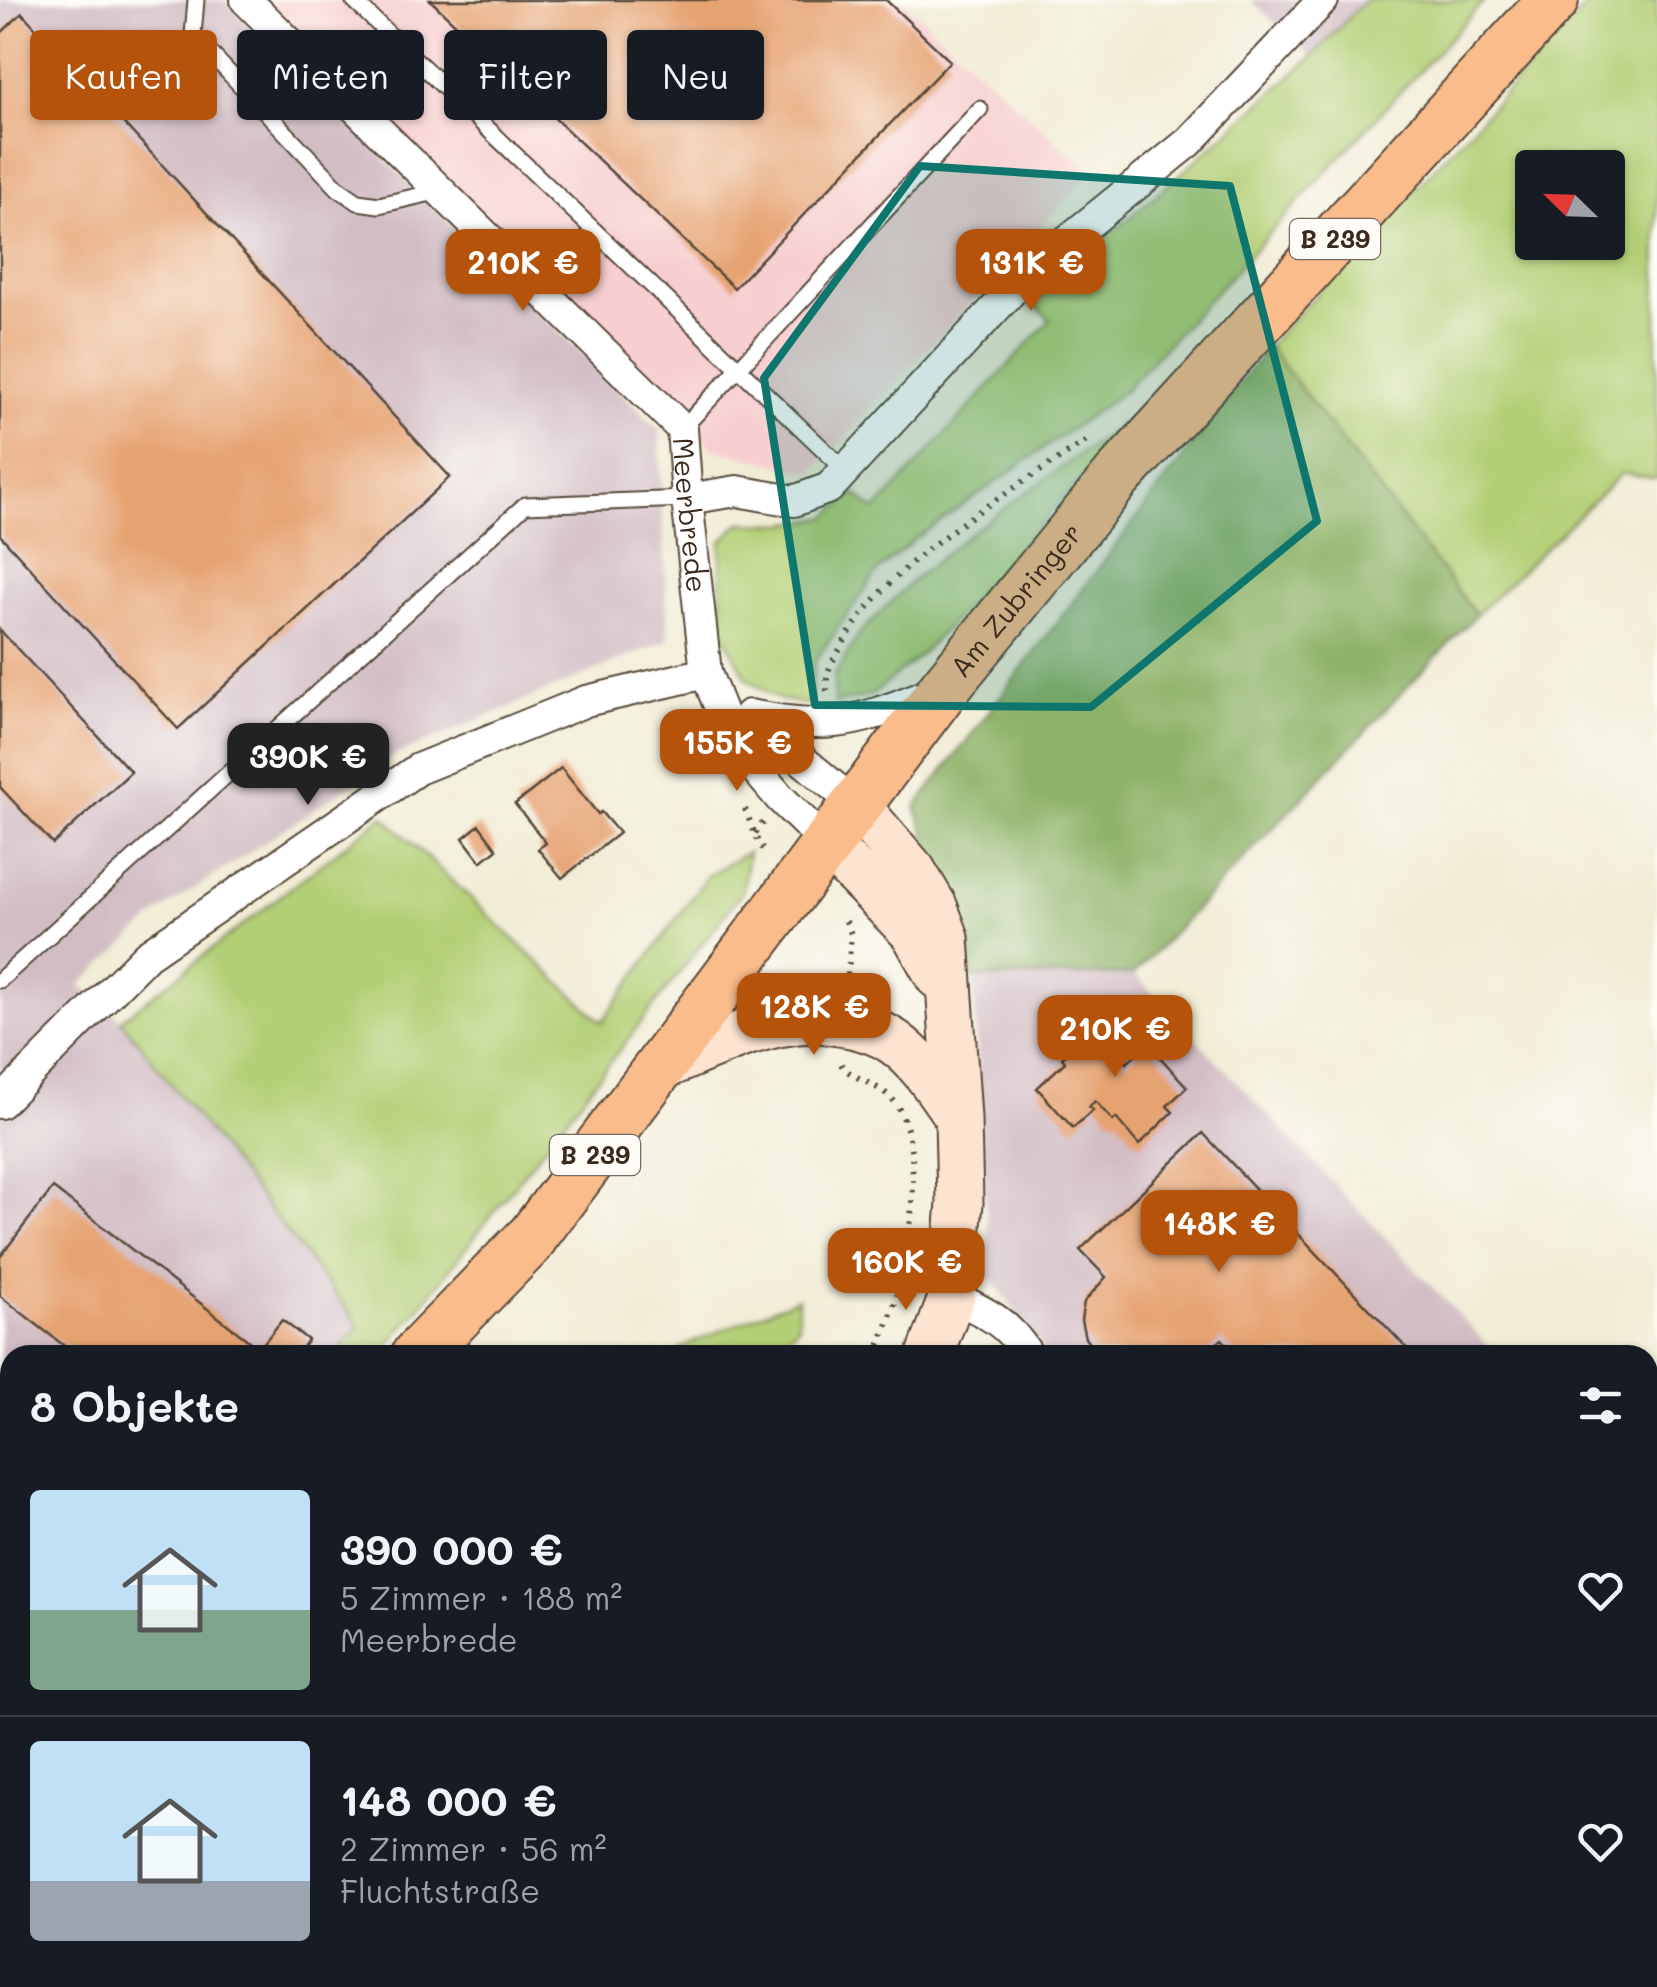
<!DOCTYPE html>
<html lang="de">
<head>
<meta charset="utf-8">
<style>
  :root { --surface:#171b24; --page:#242831; --text:#f1f3f6; --muted:#9ea1a6; --line:#363941; --accent:#b45309 }
  body { margin:0; font-family:Mali,sans-serif; background:var(--page); color:var(--text); height:100vh; display:flex; flex-direction:column; font-size:38px; white-space:nowrap }
  * { box-sizing:border-box; margin:0 }
  p { font-size:32px; color:var(--muted) }
  .icon { flex:none; width:55px; height:55px; fill:none; stroke:currentColor; stroke-width:2; stroke-linecap:round; stroke-linejoin:round }
  .map { position:relative; flex:1; overflow:hidden }
  .side { position:absolute; left:0px; top:1345px; width:1658px; height:642px; display:flex; flex-direction:column; background:var(--surface); border-radius:30px 30px 0 0; box-shadow:0 2px 8px #0004 }
  .side>* { flex:none }
  .hud { position:absolute; left:30px; top:30px; width:1000px; height:90px; display:flex; gap:20px }
  .needle { width:65px; rotate:293deg }
  .tools { position:absolute; left:1515px; top:150px; display:grid; gap:20px }
  .tools a { display:grid; place-items:center; width:110px; height:110px; border-radius:10px; background:var(--surface); box-shadow:0 2px 8px #0004; font-size:50px }
  .price { position:absolute; translate:-50% -85px; padding:0 22px; border-radius:20px; background:var(--accent); color:#fff; font-size:32px; line-height:65px; filter:drop-shadow(0 2px 5px #0008) }
  .price::after { content:''; position:absolute; left:50%; top:60px; width:30px; height:22px; margin-left:-15px; background:inherit; clip-path:polygon(0 0,100% 0,50% 100%) }
  .price.current { background:#222; color:#fff }
  ul { padding:0; list-style:none }
  li { display:flex; align-items:center; gap:30px; height:250px; padding:0 30px }
  li+li { border-top:2px solid var(--line) }
  li span { display:grid; place-items:center; flex:none; width:280px; height:200px; border-radius:10px; color:#555 }
  li>.icon { margin-inline-start:auto }
  span .icon { width:120px; height:120px; fill:#fffc; stroke-width:1 }
  li b { font-size:42px }
  h2 { display:flex; justify-content:space-between; align-items:center; height:120px; padding:0 30px; font-size:42px }
  .tag { padding:0 35px; border-radius:10px; background:var(--surface); box-shadow:0 2px 8px #0004; font-size:35px; line-height:90px }
  .tag.current { background:var(--accent); color:#fff }
  .map>svg:first-child { display:block }
  .built { fill:#f7cfd0 }
  .industrial { fill:#d2bdc5 }
  .green { fill:#b3cf76; stroke:#777c4a; stroke-width:2.5; fill-rule:evenodd }
  .forest { fill:#8eb267; stroke:#646e42; stroke-width:2.5 }
  .building { fill:#e6a372 }
  .lines { fill:none; stroke-linecap:round; stroke-linejoin:round }
  .service-casing { stroke:#564739; stroke-width:19 }
  .minor-casing { stroke:#564739; stroke-width:34 }
  .secondary-casing { stroke:#564739; stroke-width:49 }
  .primary-casing { stroke:#564739; stroke-width:54 }
  .trunk-casing { stroke:#564739; stroke-width:56 }
  .path { stroke:#564739; stroke-width:6; stroke-dasharray:2.5 8; stroke-linecap:butt }
  .service { stroke:#fff; stroke-width:15 }
  .minor { stroke:#fff; stroke-width:30 }
  .secondary { stroke:#fde4d1; stroke-width:45 }
  .primary { stroke:#fabc8b; stroke-width:50 }
  .trunk { stroke:#fabc8b; stroke-width:52 }
  .marked { fill:#0f766e; fill-opacity:0.2; stroke:#0f766e; stroke-width:8; stroke-linejoin:round }
  .labels { text-anchor:middle; stroke-width:10; stroke-linejoin:round; paint-order:stroke }
  .shield { fill:#fdfcf7; stroke:#75695f; stroke-width:2.5 }
  .shield-label { font-size:25px; font-weight:bold; fill:#3b2a1e }
  .street-label { font-size:28px; fill:#3b2a1e; stroke:#fdfcf7 }
</style>
</head>
<body>
<div class="map">
<svg width="1657" height="1987" viewBox="0 0 1657 1987">
  <rect width="100%" height="100%" fill="#fdfcf7"/>
  <filter id="ink" filterUnits="userSpaceOnUse"><feTurbulence type="fractalNoise" baseFrequency=".01" numOctaves="2"/><feDisplacementMap in="SourceGraphic" scale="20" xChannelSelector="R" yChannelSelector="G"/><feConvolveMatrix kernelMatrix="1 2 1 2 8 2 1 2 1" color-interpolation-filters="sRGB"/></filter>
  <filter id="wash" filterUnits="userSpaceOnUse"><feTurbulence type="fractalNoise" baseFrequency=".0048" numOctaves="4" result="noise"/><feDisplacementMap in="SourceGraphic" scale="40" xChannelSelector="R" yChannelSelector="G"/><feGaussianBlur stdDeviation="2.25" result="paint"/><feColorMatrix in="noise" values="0 0 0 0 0 0 0 0 0 0 0 0 0 0 0 0 0 1.4 0 .05"/><feComposite in="paint" operator="in"/></filter>
  <g filter="url(#wash)">
    <rect width="100%" height="100%" fill="#f1ecd5"/>
    <!-- built -->
    <path class="built" d="M258,0H902L1091,173L812,473L713,448Z"/>
    <!-- industrial -->
    <path class="industrial" d="M0,0H224L659,430L668,640L395,755L161,911L80,985L121,1020L361,1326L337,1355H10V1651L0,1663Z
      M1250,0H1365L1312,57Z
      M1134,974L1497,1355H1047L990,1277L973,978Z
      M1648,1513L1657,1523V1978L1648,1970Z"/>
    <!-- green -->
    <path class="green" d="M1365,0H1485L1123,392L914,540L879,570L815,661L810,705L778,699L747,679L721,629V542L740,523L782,524L826,518L855,493L875,511L1050,320L1031,302L1198,159L1312,57Z
      M1592,0H1657V479L1622,473L1476,615L1268,346ZM1532,168H1608V242H1532Z
      M1139,412L972,602L919,656L872,695L835,704L834,676L860,633L911,582L973,531Z
      M383,816L602,1022L708,875L748,852L743,891L417,1311L379,1355H337L360,1326L121,1020Z
      M798,1298V1326L769,1355H675L687,1345Z
      M10,1651V1783L0,1794V1663Z
      M10,1939V1978H205L194,1987H0V1950Z"/>
    <!-- forest -->
    <path class="forest" d="M1268,346L1476,615L1134,974L973,978L916,807Z"/>
    <g id="blocks">
      <!-- building -->
      <path class="building" d="M430,0H886L950,61L734,288Z
        M22,13L450,477L178,729L0,535V34Z
        M0,630L131,772L53,844L0,787Z
        M561,768L598,814L601,812L619,833L562,878L538,849L546,843L515,804Z
        M479,825L497,849L481,862L463,838Z
        M1123,1006L1146,1031L1119,1055L1127,1063L1148,1044L1187,1087L1167,1106L1173,1112L1139,1145L1116,1118L1113,1121L1095,1101L1089,1107L1093,1110L1073,1128L1037,1088L1065,1062L1062,1058Z
        M1203,1133L1413,1355H1237L1222,1339L1204,1355H1098L1096,1353L1085,1338L1081,1320L1084,1302L1106,1277L1080,1250Z
        M53,1188L259,1349L282,1320L308,1340L297,1355H76L0,1296V1257Z
        M1648,1603L1657,1613V1751L1648,1741Z
        M1657,1773V1797L1648,1787V1782Z"/>
    </g>
  </g>
  <g filter="url(#ink)">
    <use href="#blocks" fill-opacity="0" stroke="#564739" stroke-width="2.5"/>
    <g class="lines">
      <defs>
        <path id="service" d="M196,0L193,35L339,189L358,202L379,205L440,191
          M353,0L845,470
          M682,429L980,109
          M0,980L525,505L687,499"/>
        <g id="minor">
          <path id="s1" d="M246,0L682,429L687,499L706,673L729,731L742,753L780,798L827,844"/>
          <path d="M687,499L737,491L794,501L829,488L1031,270L1189,142L1323,0"/>
          <path d="M749,715C777,720 805,725 834,722C870,719 904,703 938,690"/>
          <path d="M751,717L856,805"/>
          <path d="M0,1103L147,955L418,769L586,701L706,673"/>
          <path d="M952,1296C985,1312 1008,1322 1028,1355"/>
          <path d="M1621,1978L1632,1987"/>
          <path d="M1555,1987L1561,1978"/>
        </g>
        <path id="secondary" d="M856,805L913,871L934,906L946,938L958,1118L960,1203L952,1296L930,1355
          M827,844L914,933L938,976
          M660,1068C708,1048 760,1021 813,1020C825,1020 839,1023 851,1025C866,1028 881,1033 894,1042C921,1061 939,1091 958,1118
          M315,1987L326,1978"/>
        <g id="primary">
          <path id="s2" d="M529,1241L945,687L1117,477L1553,0"/>
        </g>
        <path id="trunk" d="M418,1355L529,1241
          M0,1832L10,1821
          M0,1902L10,1892"/>
      </defs>
      <!-- service casing -->
      <use href="#service" class="service-casing"/>
      <!-- minor casing -->
      <use href="#minor" class="minor-casing"/>
      <!-- secondary casing -->
      <use href="#secondary" class="secondary-casing"/>
      <!-- primary casing -->
      <use href="#primary" class="primary-casing"/>
      <!-- trunk casing -->
      <use href="#trunk" class="trunk-casing"/>
      <!-- path -->
      <path class="path" d="M827,691C825,668 833,662 844,642C893,556 1010,492 1091,438
        M673,713L694,731
        M745,809L760,847L769,854
        M755,833L764,821
        M846,921L851,934L847,987
        M841,1064C851,1080 883,1084 896,1104C924,1146 911,1234 901,1281C896,1306 884,1331 876,1355
        M242,1987L253,1978"/>
      <!-- service -->
      <use href="#service" class="service"/>
      <!-- minor -->
      <use href="#minor" class="minor"/>
      <!-- secondary -->
      <use href="#secondary" class="secondary"/>
      <!-- primary -->
      <use href="#primary" class="primary"/>
      <!-- trunk -->
      <use href="#trunk" class="trunk"/>
    </g>
  </g>
  <!-- marked area -->
  <path class="marked" d="M920,166L1230,186L1317,521L1091,707L815,705L764,378Z"/>
  <g class="labels">
    <!-- shield labels -->
    <g class="shield">
      <rect x="1290" y="219" width="90" height="40" rx="8"/>
      <rect x="550" y="1135" width="90" height="40" rx="8"/>
    </g>
    <g class="shield-label">
      <text x="1335" y="248">B 239</text>
      <text x="595" y="1164">B 239</text>
    </g>
    <!-- street labels -->
    <g class="street-label">
      <text dy="10" stroke="none"><textPath href="#s1" startOffset="698">Meerbrede</textPath></text>
      <text dy="10" stroke="none"><textPath href="#s2" startOffset="805">Am Zubringer</textPath></text>
    </g>
  </g>
</svg>
<div class="tools">
<a><svg class="needle" viewBox="-14 -14 28 28"><path d="M0-13l5 13h-10z" fill="#e53935"/><path d="M0 13l5-13h-10z" fill="#9ea1a6"/></svg></a>
</div>
<b class="price" style="left:523px;top:314px">210K €</b>
<b class="price" style="left:1031px;top:314px">131K €</b>
<b class="price" style="left:737px;top:794px">155K €</b>
<b class="price current" style="left:308px;top:808px">390K €</b>
<b class="price" style="left:814px;top:1058px">128K €</b>
<b class="price" style="left:1115px;top:1080px">210K €</b>
<b class="price" style="left:1219px;top:1275px">148K €</b>
<b class="price" style="left:906px;top:1313px">160K €</b>
<div class="hud">
<a class="tag current">Kaufen</a>
<a class="tag">Mieten</a>
<a class="tag">Filter</a>
<a class="tag">Neu</a>
</div>
<section class="side">
<h2>8 Objekte<svg class="icon" aria-label="filters" viewBox="0 0 24 24"><path d="M4 7h16M4 17h16"/><circle cx="9" cy="7" r="2"/><circle cx="15" cy="17" r="2"/></svg></h2>
<ul>
<li><span style="background:linear-gradient(#bfe0f5 60%,#7fa58c 0)"><svg class="icon" aria-label="home" viewBox="0 0 24 24"><path d="M3 11l9-7 9 7M6 9v11h12V9"/></svg></span><div><b>390 000 €</b><p>5 Zimmer · 188 m²</p><p>Meerbrede</p></div><svg class="icon" aria-label="heart" viewBox="0 0 24 24"><path d="M12 20l-8-8c-3-5 5-10 8-4 3-6 11-1 8 4z"/></svg></li>
<li><span style="background:linear-gradient(#bfe0f5 70%,#9aa5b1 0)"><svg class="icon" aria-label="home" viewBox="0 0 24 24"><path d="M3 11l9-7 9 7M6 9v11h12V9"/></svg></span><div><b>148 000 €</b><p>2 Zimmer · 56 m²</p><p>Fluchtstraße</p></div><svg class="icon" aria-label="heart" viewBox="0 0 24 24"><path d="M12 20l-8-8c-3-5 5-10 8-4 3-6 11-1 8 4z"/></svg></li>
</ul>
</section>
</div>
</body>
</html>
